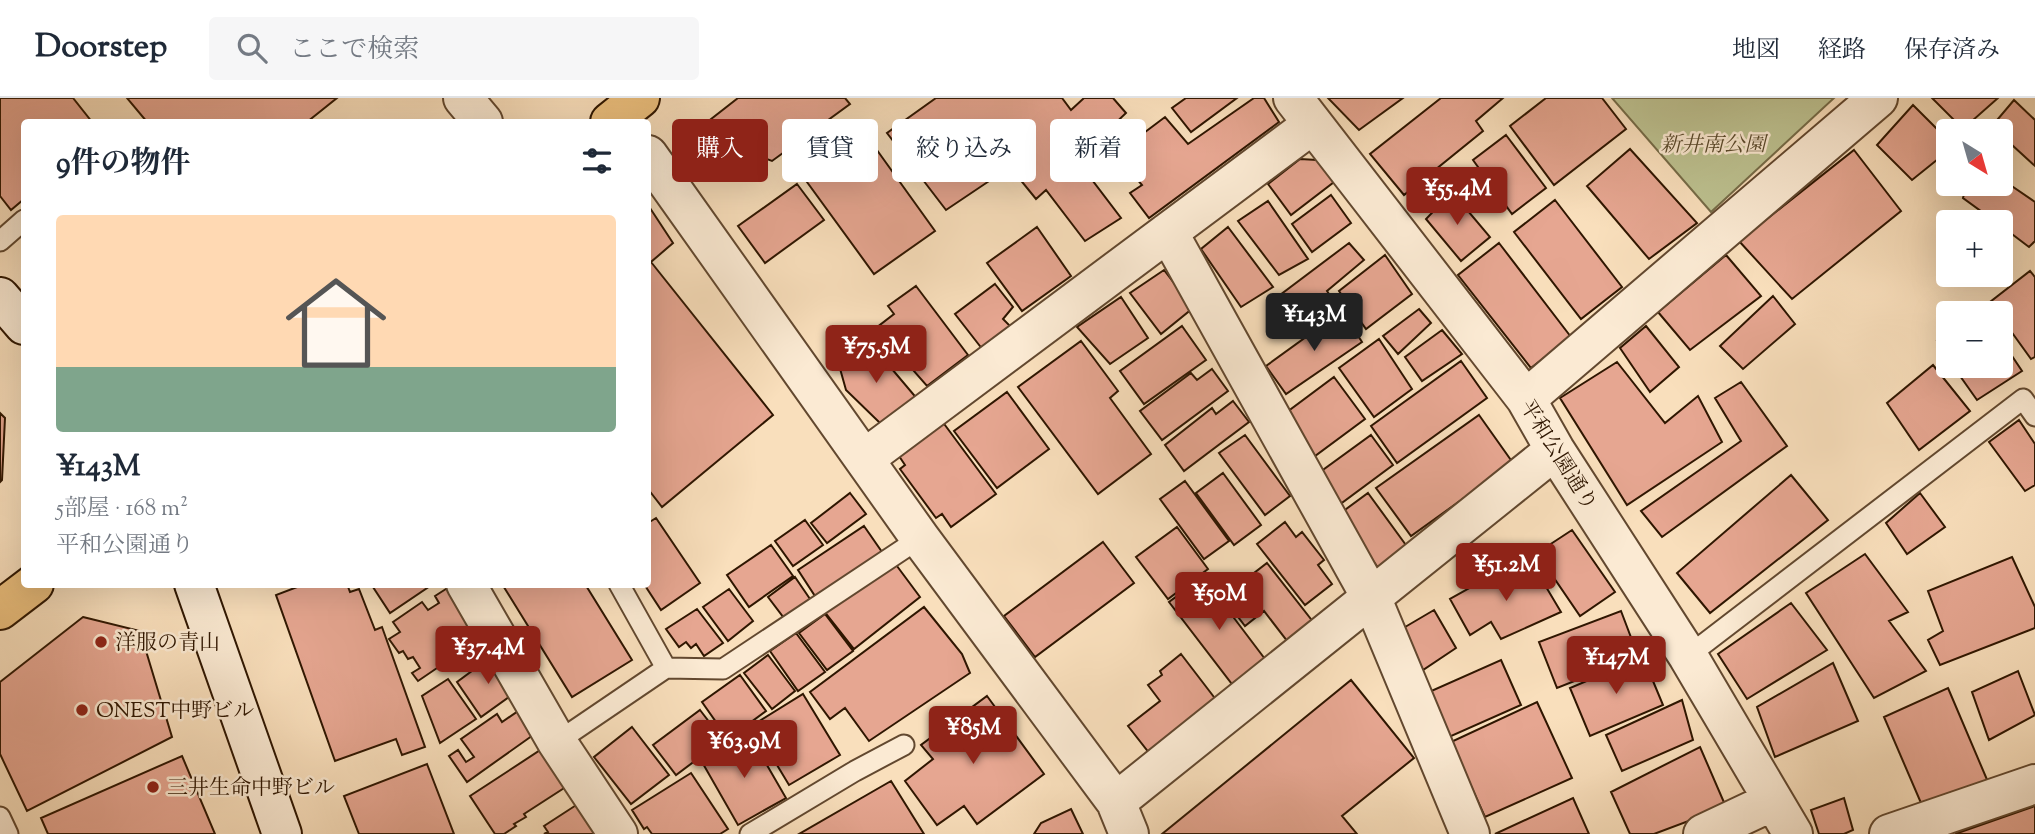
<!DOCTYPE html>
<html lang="ja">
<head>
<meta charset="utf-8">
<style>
  :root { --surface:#fff; --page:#f6f6f7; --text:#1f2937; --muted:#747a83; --line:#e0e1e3; --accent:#8f2418 }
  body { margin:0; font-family:"Sorts Mill Goudy","Noto Serif JP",serif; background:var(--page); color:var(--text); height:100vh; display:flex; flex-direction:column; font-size:26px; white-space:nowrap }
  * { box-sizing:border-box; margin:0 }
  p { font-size:23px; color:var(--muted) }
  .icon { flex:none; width:38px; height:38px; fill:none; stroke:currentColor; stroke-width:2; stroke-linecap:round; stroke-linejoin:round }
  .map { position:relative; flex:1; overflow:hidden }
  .sheet { position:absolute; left:21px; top:21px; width:630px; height:469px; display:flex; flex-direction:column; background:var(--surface); border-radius:7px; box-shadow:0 7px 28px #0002 }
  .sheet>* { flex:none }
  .hud { position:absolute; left:672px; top:21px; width:665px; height:63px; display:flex; gap:14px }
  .needle { width:46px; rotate:143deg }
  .tools { position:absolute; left:1936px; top:21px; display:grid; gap:14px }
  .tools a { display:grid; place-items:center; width:77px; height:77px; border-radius:7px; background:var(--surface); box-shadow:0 7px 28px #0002; font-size:35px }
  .price { position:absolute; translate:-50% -60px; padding:0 16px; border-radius:7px; background:var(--accent); color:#fff; font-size:23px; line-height:46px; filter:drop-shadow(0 2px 4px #0008) }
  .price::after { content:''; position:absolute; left:50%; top:42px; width:21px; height:16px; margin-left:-10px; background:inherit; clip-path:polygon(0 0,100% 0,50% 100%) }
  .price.current { background:#222; color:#fff }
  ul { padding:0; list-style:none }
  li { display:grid; align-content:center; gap:14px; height:371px; padding:0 35px }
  li span { display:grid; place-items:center; height:217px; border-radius:7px; color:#555 }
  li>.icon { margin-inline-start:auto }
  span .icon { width:126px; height:126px; fill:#fffc; stroke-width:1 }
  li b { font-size:30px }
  h2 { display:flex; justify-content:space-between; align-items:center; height:84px; padding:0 35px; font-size:30px }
  .tag { padding:0 24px; border-radius:7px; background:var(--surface); box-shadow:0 7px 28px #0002; font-size:24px; line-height:63px }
  .tag.current { background:var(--accent); color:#fff }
  header { display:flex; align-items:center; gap:42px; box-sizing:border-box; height:98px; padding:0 35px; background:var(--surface); border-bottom:2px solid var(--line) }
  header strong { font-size:33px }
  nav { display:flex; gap:38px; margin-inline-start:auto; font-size:24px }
  .search { width:490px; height:63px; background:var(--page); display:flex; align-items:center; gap:18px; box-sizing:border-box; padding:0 24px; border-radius:7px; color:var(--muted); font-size:26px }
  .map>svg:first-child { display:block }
  .green { fill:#bdc291; stroke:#766c48; stroke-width:2 }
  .building { fill:#e6a691; stroke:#2f1600; stroke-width:2 }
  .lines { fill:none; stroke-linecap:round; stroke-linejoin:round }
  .service-casing { stroke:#62482f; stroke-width:23 }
  .minor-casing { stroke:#62482f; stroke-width:42 }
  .secondary-casing { stroke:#2f1600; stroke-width:42 }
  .primary-casing { stroke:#2f1600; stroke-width:42 }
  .service { stroke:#fbead3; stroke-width:19 }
  .minor { stroke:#fbead3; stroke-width:38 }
  .secondary { stroke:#fbead3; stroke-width:38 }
  .primary { stroke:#ecc07e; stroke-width:38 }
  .poi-dot { fill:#8f2418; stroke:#fbead3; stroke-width:2.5 }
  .labels { text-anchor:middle; stroke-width:5; stroke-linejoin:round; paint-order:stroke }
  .park-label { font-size:21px; font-style:italic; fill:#5a4a2c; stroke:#fbead3 }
  .street-label { font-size:21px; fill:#2f1600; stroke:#fbead3 }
  .poi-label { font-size:21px; fill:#2f1600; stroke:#fbead3; text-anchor:start }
</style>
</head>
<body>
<header>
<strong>Doorstep</strong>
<div class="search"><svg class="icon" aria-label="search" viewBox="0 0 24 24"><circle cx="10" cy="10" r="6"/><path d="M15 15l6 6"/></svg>ここで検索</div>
<nav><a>地図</a><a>経路</a><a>保存済み</a></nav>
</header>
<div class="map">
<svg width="2035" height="736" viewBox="0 0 2035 736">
  <rect width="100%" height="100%" fill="#f9dfbc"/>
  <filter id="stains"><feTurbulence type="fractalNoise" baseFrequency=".00286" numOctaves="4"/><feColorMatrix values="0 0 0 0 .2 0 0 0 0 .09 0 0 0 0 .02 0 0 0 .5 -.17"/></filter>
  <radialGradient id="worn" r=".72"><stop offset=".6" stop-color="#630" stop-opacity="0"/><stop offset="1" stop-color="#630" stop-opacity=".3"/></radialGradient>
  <!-- green -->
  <path class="green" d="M1612,0H1834L1711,114Z"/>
  <!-- building -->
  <path class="building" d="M0,0H73L92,24H24V101L11,112L0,98Z
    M127,0H337L307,24H147Z
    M738,0H845L850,6L772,63L737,50L705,73L683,43Z
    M936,0H1062L1071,12L1084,0H1113L1126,15L1077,62L1121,120L1085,143L1046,92L1036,101L1010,69L946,112L887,35Z
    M1186,0H1237L1191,34L1172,10Z
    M1254,0H1264L1279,24L1149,120L1130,95L1142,87L1116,56L1165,19L1188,46Z
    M1328,0H1403L1359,32Z
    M1441,0H1503L1476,23L1483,33L1404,97L1370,56Z
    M1546,0H1602L1626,31L1554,87L1510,28Z
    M1932,0H1998L1963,31Z
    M2014,2L2035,22V68L2000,36V33L1992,28Z
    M1913,7L1948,42V53L1912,82L1877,47Z
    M1506,37L1546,90L1512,116L1473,62Z
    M869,41L935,133L874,176L807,84Z
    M1630,51L1697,125L1649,161L1587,88Z
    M1854,52L1901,113L1792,201L1739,143Z
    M1300,61L1317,62L1334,84L1291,117L1268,86Z
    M2000,80L2035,104V143L2029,149L2000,127V124H1996L1963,100L1966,89L1962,86H2000Z
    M797,86L824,122L765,165L738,128Z
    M1452,94L1490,139L1461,163L1426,121Z
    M1331,97L1351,125L1312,154L1292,126Z
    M1555,102L1622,189L1581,221L1514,134Z
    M1268,103L1308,161L1279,177L1238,123Z
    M648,107L673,145L651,164L773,317L662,409L648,391Z
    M1037,129L1071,178L1022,213L987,165Z
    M1228,129L1273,189L1241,209L1201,151Z
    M1349,145L1364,162L1327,193L1337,208L1307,230L1299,219L1285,228L1268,206Z
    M1499,145L1571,239L1531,270L1458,177Z
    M1385,157L1412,196L1366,231L1339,193Z
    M1726,157L1761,198L1690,252L1658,214Z
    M1164,172L1193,210L1161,236L1130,195Z
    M2030,173L2035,179V259L2031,261L1990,204Z
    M995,186L1013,209L1003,221L1013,231L983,252L955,216Z
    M916,188L968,257L927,288L876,230L894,216L888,208Z
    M1773,198L1795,226L1743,271L1720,248Z
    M1121,199L1148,240L1110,266L1077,229Z
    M1419,211L1431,225L1398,256L1383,238Z
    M1342,213L1362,244L1286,296L1266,268Z
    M1182,228L1206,262L1144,306L1120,273Z
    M1646,228L1679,269L1650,294L1620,250Z
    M1442,232L1462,256L1422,283L1405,259Z
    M1948,235V260L1937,243Z
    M2000,240L2022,273L1977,302L1953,268H2000Z
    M1379,241L1412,291L1374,319L1339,270Z
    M1081,243L1118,293L1110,300L1151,356L1098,396L1018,289Z
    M870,245L919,303L881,326L846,292L839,267Z
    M1461,263L1487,300L1397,365L1371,328Z
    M1617,264L1665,325L1698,298L1722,344L1627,407L1560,300Z
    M1933,267L1970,313L1919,352L1887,305Z
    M1212,271L1228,293L1162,342L1140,313L1191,275L1197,282Z
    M1334,279L1365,321L1315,358L1283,317Z
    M1741,284L1787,348L1662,439L1641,413L1741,343L1715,300Z
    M1007,294L1049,351L997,390L954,333Z
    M1233,303L1249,324L1184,373L1165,347L1212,310L1216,316Z
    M0,315L5,320L2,382L0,384Z
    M1479,317L1513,365L1411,438L1376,390Z
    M939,319L996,396L951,429L942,416L936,420L900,371L905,367L895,352Z
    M2019,322L2035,346V387L2025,393L1989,344Z
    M1245,337L1290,398L1265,417L1219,355Z
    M1371,337L1393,367L1339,407L1316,377Z
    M1223,375L1261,427L1234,447L1196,395Z
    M1791,377L1828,422L1710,515L1677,475Z
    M1185,383L1229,443L1204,461L1160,401Z
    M850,395L866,416L827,445L811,425Z
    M1368,395L1411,454L1383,476L1338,417Z
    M1920,395L1945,429L1907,456L1886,425Z
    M656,420L700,485L661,512L644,486H648V425Z
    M805,422L823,447L793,468L775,443Z
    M1285,424L1296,439L1302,434L1324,462L1318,467L1332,486L1305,507L1257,446Z
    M864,428L882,454L815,498L798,472Z
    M1177,429L1208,471L1168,501L1136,459Z
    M1572,432L1615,494L1580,518L1537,455Z
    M1103,444L1134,485L1035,559L1004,518Z
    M771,447L793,478L749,509L727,477Z
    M1865,456L1908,514L1889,523L1926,573L1874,600L1806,495Z
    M2012,459L2035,509V530L1940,567L1928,542L1943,533L1928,493Z
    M891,460L920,499L854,551L824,513Z
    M1267,465L1314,525L1288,544L1264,513L1245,528L1223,499Z
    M1533,467L1561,514L1501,541L1491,524L1470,537L1450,501L1484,482Z
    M795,479L810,501L784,520L768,499Z
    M1203,479L1268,565L1235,590L1169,504Z
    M305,486H347L350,494L359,491L375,532L382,529L425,649L402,657L396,641L335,663L276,497Z
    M371,486H433L390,515Z
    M502,486H585L632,562L572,599Z
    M449,489L484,538L418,583L412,575L420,570L413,559L408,561L403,553L399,555L389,541L400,534L393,524L422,504L428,512L439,505L435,498Z
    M729,491L753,523L728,543L703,509Z
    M1791,505L1827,552L1747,601L1718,556Z
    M924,509L962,556L970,575L869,643L845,610L830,621L810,594Z
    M697,511L723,545L704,558L696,546L691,550L686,544L679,549L666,531Z
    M1434,512L1456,550L1423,572L1400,532Z
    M1621,513L1638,558L1557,590L1539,544Z
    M825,516L853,553L827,572L799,535Z
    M83,519L140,533L172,639L27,713L0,656V584Z
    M796,535L825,574L798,593L770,553Z
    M495,556L520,591L481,619L457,584Z
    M1181,556L1217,603L1150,656L1128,628L1160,603L1148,587L1162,577L1160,573Z
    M768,557L795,593L772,611L744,575Z
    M1643,559L1663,607L1590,638L1570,590Z
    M1501,562L1521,607L1449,639L1429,594Z
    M1833,565L1858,623L1775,659L1757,609Z
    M2018,573L2035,617L1989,642L1972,594Z
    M740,577L766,613L728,641L702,604Z
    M448,581L476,621L440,645L422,598Z
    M1351,582L1414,660L1342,718L1357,736H1162Z
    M1948,590L1988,684L1921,705L1884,619Z
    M803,596L840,657L789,687L753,627Z
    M987,598L1044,676L977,726L964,708L937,727L905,683L933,661L921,647Z
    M1682,602L1693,642L1622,673L1606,637Z
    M1537,604L1572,680L1485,719L1451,644Z
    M527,607L543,630L467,684L449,658L458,652L466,664L474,659L461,641L497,616L502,624Z
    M700,612L723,642L676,677L653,647Z
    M632,629L669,677L631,706L594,659Z
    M749,636L786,700L738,727L702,664Z
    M551,645L575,683L524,716L526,719L514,726L516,728L504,736H495L470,698Z
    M1700,649L1726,709L1654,736H1630L1611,694Z
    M182,658L215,736H48L41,720Z
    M427,666L454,736H359L344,698Z
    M691,675L728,731L720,736H652L647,729L644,731L632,712Z
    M891,683L924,736H799Z
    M1573,700L1589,736H1495Z
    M1844,700L1853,732L1844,736H1819L1811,712Z
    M584,702L607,736H544L548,734L544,728Z
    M2035,708V736H1955Z
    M1071,711L1083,736H1034L1041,725Z"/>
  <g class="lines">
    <defs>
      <path id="service" d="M0,143L24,122
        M1688,558L2023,301L2035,318
        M666,570L723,571L920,440
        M557,644L666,570L619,486
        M0,719L8,736
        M750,736L855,673L904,647"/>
      <path id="minor" d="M463,0L483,24
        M1293,0L1526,301L1555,352L1688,558L1793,736
        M648,57L920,440L1116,704L1129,736
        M1168,134L1372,501L1470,736
        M1526,301L1878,0
        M864,361L1313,26
        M466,486L557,644L618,736
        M1116,704L1555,352
        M1703,736L1773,703
        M1889,736L2035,686"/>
      <path id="secondary" d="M0,199L24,227
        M194,486L282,736"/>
      <path id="primary" d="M610,24L640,0
        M0,512L34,486"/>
    </defs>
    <!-- service casing -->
    <use href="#service" class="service-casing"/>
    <!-- minor casing -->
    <use href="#minor" class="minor-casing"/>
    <!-- secondary casing -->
    <use href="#secondary" class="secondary-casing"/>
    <!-- primary casing -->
    <use href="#primary" class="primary-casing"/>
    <!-- service -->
    <use href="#service" class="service"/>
    <!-- minor -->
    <use href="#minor" class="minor"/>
    <!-- secondary -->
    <use href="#secondary" class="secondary"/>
    <!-- primary -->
    <use href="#primary" class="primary"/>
  </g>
  <!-- markers -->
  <g class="poi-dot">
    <circle cx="101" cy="544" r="7"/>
    <circle cx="82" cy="612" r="7"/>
    <circle cx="153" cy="689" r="7"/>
  </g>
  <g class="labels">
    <!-- park labels -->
    <g class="park-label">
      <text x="1713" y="53">新井南公園</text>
    </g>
    <!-- street labels -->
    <g class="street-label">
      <text transform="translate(1559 357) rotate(58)" y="7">平和公園通り</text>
    </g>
    <!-- poi labels -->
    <g class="poi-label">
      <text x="115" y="551">洋服の青山</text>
      <text x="96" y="619">ONEST中野ビル</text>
      <text x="167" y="696">三井生命中野ビル</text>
    </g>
  </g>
  <rect width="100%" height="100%" filter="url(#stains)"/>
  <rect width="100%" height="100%" fill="url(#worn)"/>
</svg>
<div class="tools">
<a><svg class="needle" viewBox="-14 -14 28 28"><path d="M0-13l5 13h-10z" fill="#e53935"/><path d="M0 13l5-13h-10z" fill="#747a83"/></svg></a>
<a>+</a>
<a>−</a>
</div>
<b class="price" style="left:1457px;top:129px">¥55.4M</b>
<b class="price current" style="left:1314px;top:255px">¥143M</b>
<b class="price" style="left:876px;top:287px">¥75.5M</b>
<b class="price" style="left:1506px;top:505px">¥51.2M</b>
<b class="price" style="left:1219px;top:534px">¥50M</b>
<b class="price" style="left:488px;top:588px">¥37.4M</b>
<b class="price" style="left:1616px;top:598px">¥147M</b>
<b class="price" style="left:973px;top:668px">¥85M</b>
<b class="price" style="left:744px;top:682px">¥63.9M</b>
<div class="hud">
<a class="tag current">購入</a>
<a class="tag">賃貸</a>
<a class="tag">絞り込み</a>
<a class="tag">新着</a>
</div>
<section class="sheet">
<h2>9件の物件<svg class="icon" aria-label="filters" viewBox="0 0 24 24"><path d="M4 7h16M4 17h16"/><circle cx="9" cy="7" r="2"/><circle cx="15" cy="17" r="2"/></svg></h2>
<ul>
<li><span style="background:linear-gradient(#ffd9b3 70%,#7fa58c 0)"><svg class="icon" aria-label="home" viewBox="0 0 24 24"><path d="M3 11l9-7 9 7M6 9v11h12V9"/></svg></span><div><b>¥143M</b><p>5部屋 · 168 m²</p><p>平和公園通り</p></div></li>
</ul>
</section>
</div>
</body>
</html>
